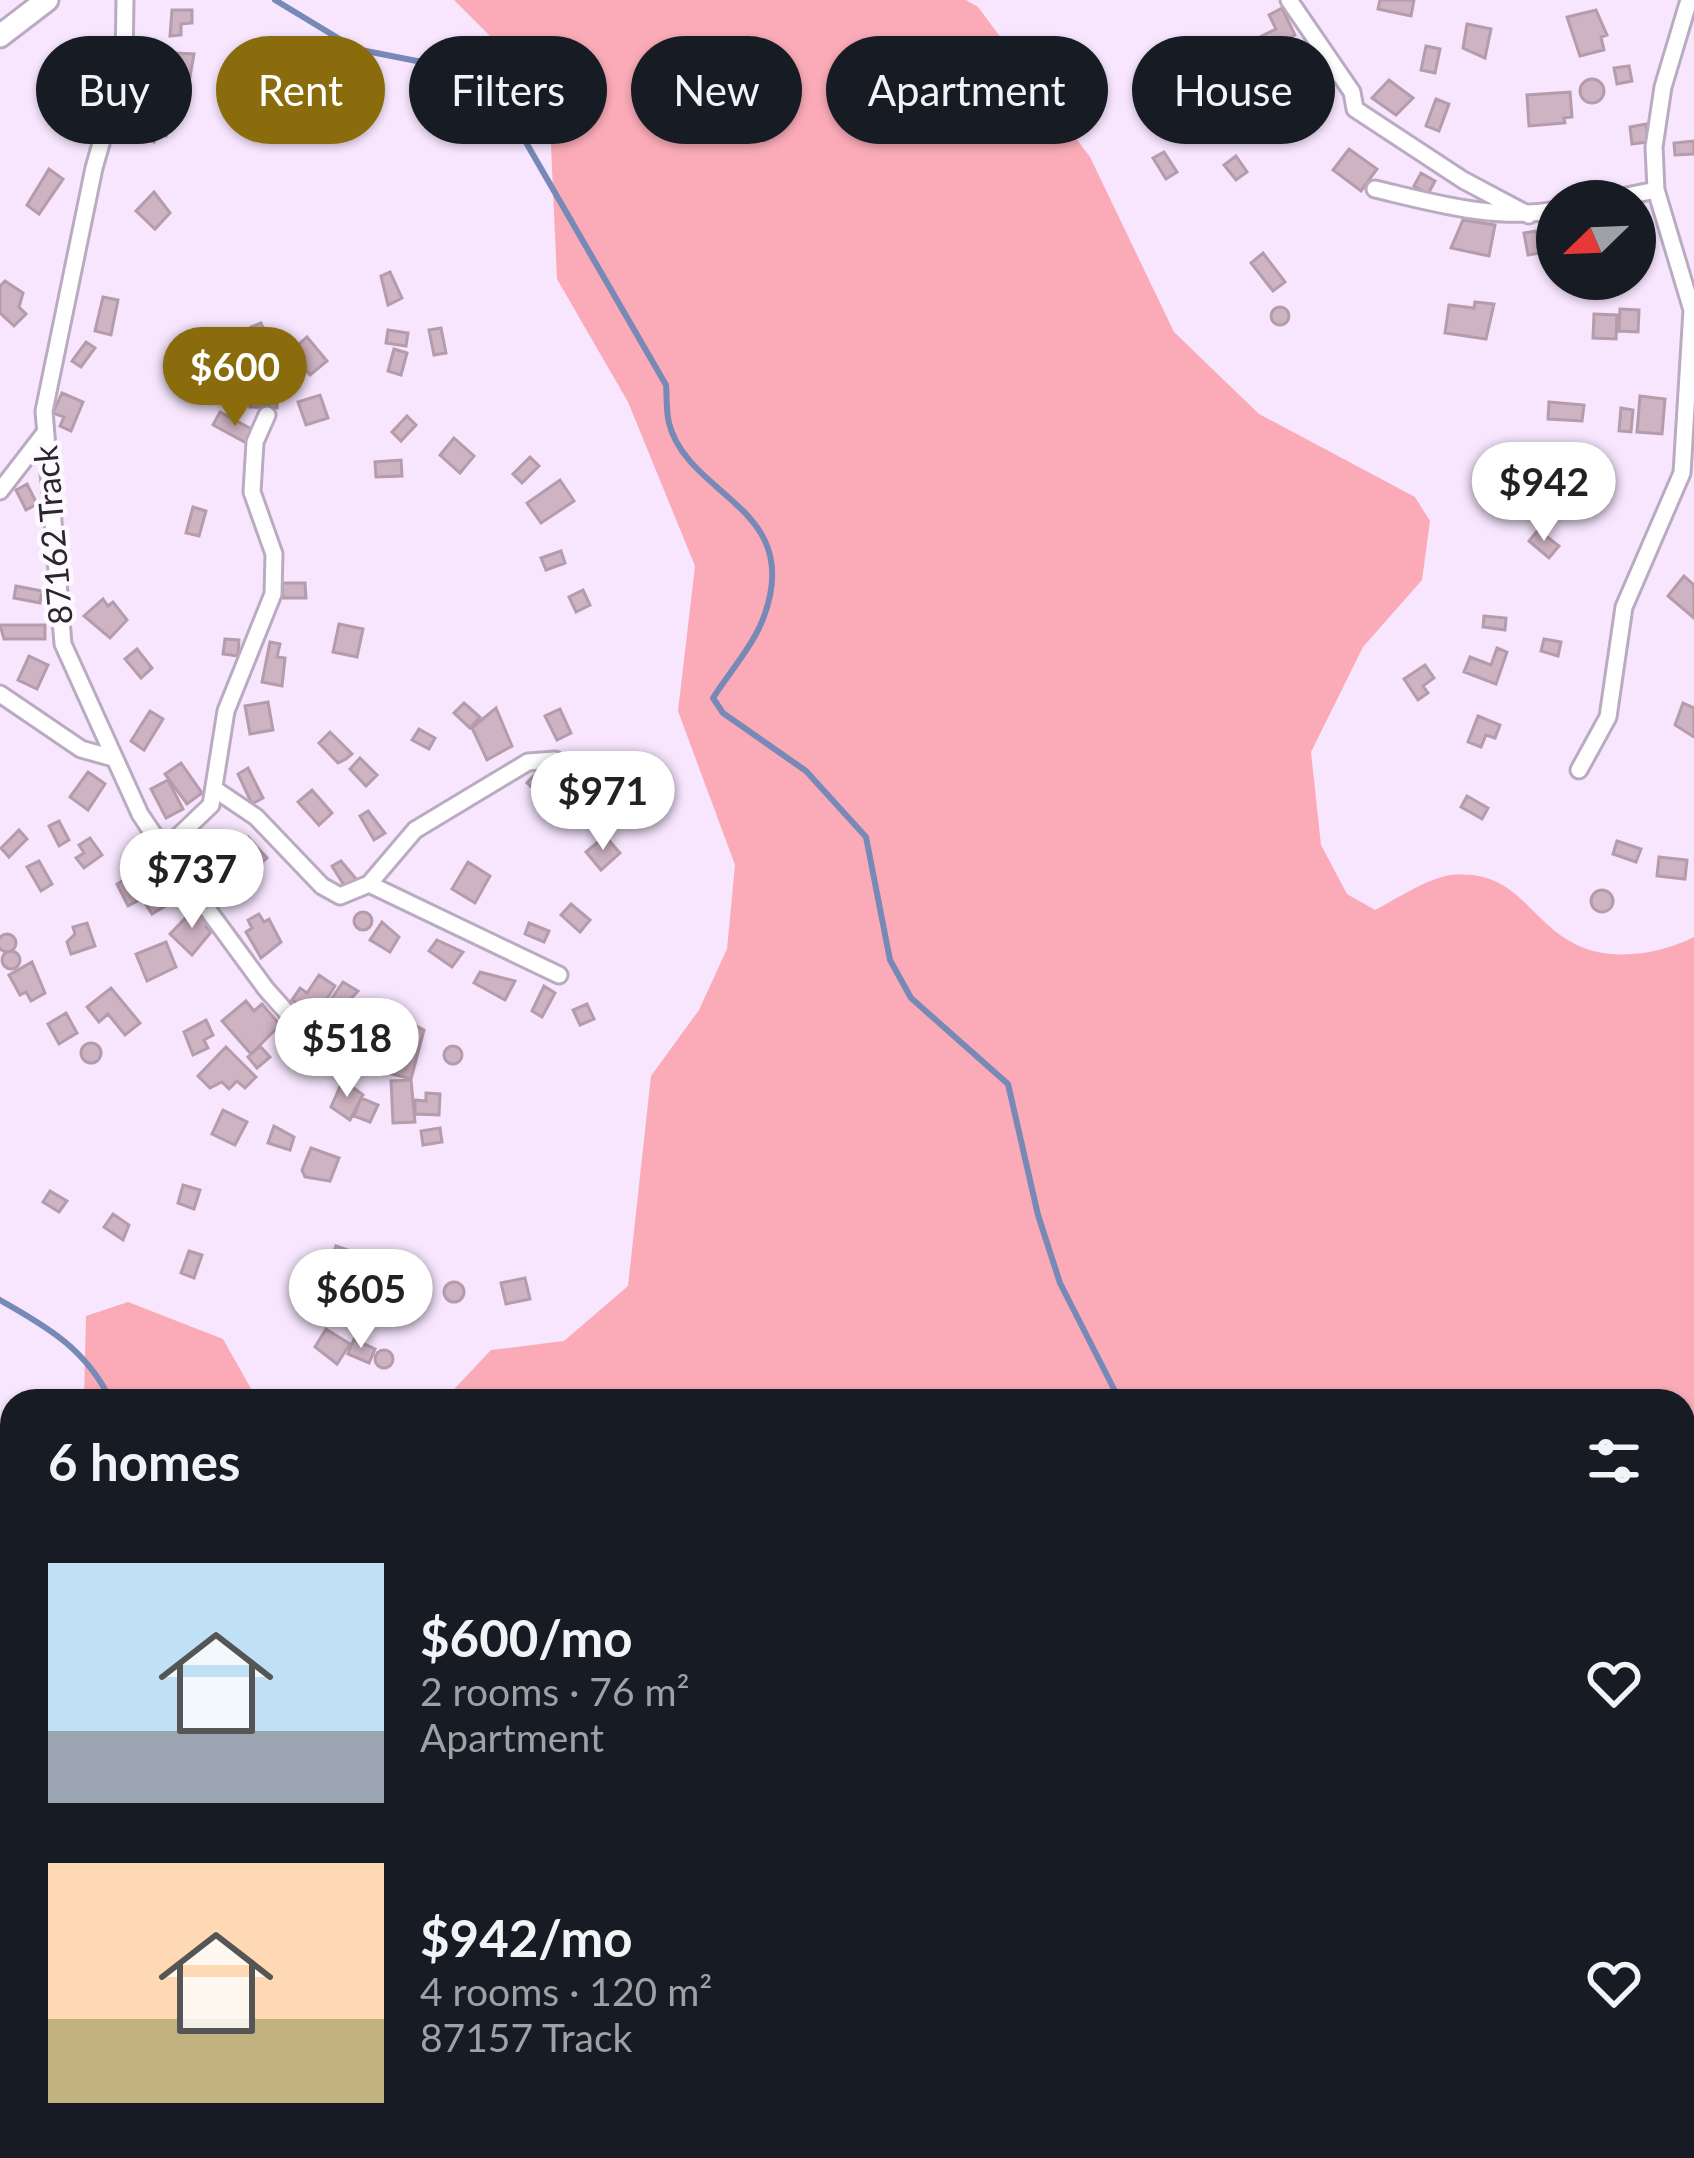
<!DOCTYPE html>
<html lang="en">
<head>
<meta charset="utf-8">
<style>
  :root { --surface:#171b24; --page:#242831; --text:#f1f3f6; --muted:#9ea1a6; --accent:#8a6c0c }
  body { margin:0; font-family:Lato,sans-serif; background:var(--page); color:var(--text); height:100vh; display:flex; flex-direction:column; font-size:45px; white-space:nowrap }
  * { box-sizing:border-box; margin:0 }
  p { font-size:39px; color:var(--muted) }
  .icon { flex:none; width:66px; height:66px; fill:none; stroke:currentColor; stroke-width:2; stroke-linecap:round; stroke-linejoin:round }
  .map { position:relative; flex:1; overflow:hidden }
  .details { position:absolute; left:0px; top:1389px; width:1695px; height:771px; display:flex; flex-direction:column; background:var(--surface); border-radius:36px 36px 0 0; box-shadow:0 3px 9px #0004 }
  .details>* { flex:none }
  .guide { position:absolute; left:36px; top:36px; width:1623px; height:108px; display:flex; gap:24px }
  .needle { width:78px; rotate:247deg }
  .controls { position:absolute; left:1536px; top:180px; display:grid; gap:24px }
  .controls a { display:grid; place-items:center; width:120px; height:120px; border-radius:50%; background:var(--surface); box-shadow:0 3px 9px #0004; font-size:60px }
  .price { position:absolute; translate:-50% -102px; padding:0 27px; border-radius:42px; background:#fff; color:#222; font-size:39px; line-height:78px; filter:drop-shadow(0 3px 6px #0008) }
  .price::after { content:''; position:absolute; left:50%; top:72px; width:36px; height:27px; margin-left:-18px; background:inherit; clip-path:polygon(0 0,100% 0,50% 100%) }
  .price.on { background:var(--accent); color:#fff }
  ul { padding:0; list-style:none }
  li { display:flex; align-items:center; gap:36px; height:300px; padding:0 48px }
  li span { display:grid; place-items:center; flex:none; width:336px; height:240px; border-radius:0px; color:#555 }
  li>.icon { margin-inline-start:auto }
  span .icon { width:144px; height:144px; fill:#fffc; stroke-width:1 }
  li b { font-size:51px }
  h2 { display:flex; justify-content:space-between; align-items:center; height:144px; padding:0 48px; font-size:51px }
  .chip { padding:0 42px; border-radius:54px; background:var(--surface); box-shadow:0 3px 9px #0004; font-size:42px; line-height:108px }
  .chip.on { background:var(--accent); color:#fff }
  .map>svg:first-child { display:block }
  .green { fill:#faabb7 }
  .lines { fill:none; stroke-linecap:round; stroke-linejoin:round }
  .stream { stroke:#7789b7; stroke-width:6 }
  .building { fill:#ceb3c2; stroke:#b69cab; stroke-width:3 }
  .street-casing { stroke:#bbabc1; stroke-width:21 }
  .secondary-casing { stroke:#bbabc1; stroke-width:27 }
  .street { stroke:#fff; stroke-width:15 }
  .secondary { stroke:#fff; stroke-width:21 }
  .labels { text-anchor:middle; stroke-width:9; stroke-linejoin:round; paint-order:stroke }
  .street-label { font-size:33px; fill:#2b252e; stroke:#fdf9fe }
</style>
</head>
<body>
<div class="map">
<svg width="1694" height="2158" viewBox="0 0 1694 2158">
  <rect width="100%" height="100%" fill="#f7e6fe"/>
  <!-- green -->
  <path class="green" d="M454,0H966L978,7L1090,157L1174,332L1259,414L1415,497L1430,521L1422,580L1363,647L1311,752L1321,845L1347,894L1375,910C1397,899 1427,878 1451,875C1519,869 1528,922 1577,945C1612,962 1661,954 1694,937V2158H0V1950L12,1943V2148H1683V1401H443L491,1350L564,1341L628,1286L651,1076L699,1010L727,949L735,865L678,711L695,566L628,402L557,279L550,123L525,71Z
    M128,1302L223,1339L258,1401H84L86,1316Z"/>
  <g class="lines">
    <!-- stream -->
    <path class="stream" d="M275,0L356,49L442,66L498,94L666,385C667,397 666,411 669,423C688,498 806,507 763,619C752,647 729,673 713,698L723,713L806,771L866,837L890,960L911,998L1008,1084L1038,1215L1060,1283L1120,1401
      M0,1300C48,1327 87,1350 111,1401
      M369,2148L375,2158
      M611,2148L616,2158
      M1539,2148L1555,2158"/>
  </g>
  <!-- building -->
  <path class="building" d="M1380,0H1414L1411,16L1378,9Z
    M1282,8L1295,35L1285,40L1289,48L1276,54L1272,46L1264,50L1258,38L1276,29L1269,15Z
    M172,10H192V23L181,24V35L170,36Z
    M1596,10L1607,35L1601,37L1604,50L1580,56L1567,17Z
    M1467,24L1491,29L1485,58L1463,48Z
    M1426,46L1440,49L1435,73L1421,70Z
    M174,53L194,54L190,77H169Z
    M1161,56L1168,69L1146,82L1139,69Z
    M1322,66L1334,81L1313,90L1305,79Z
    M1629,66L1632,81L1617,84L1614,68Z
    M1180,77L1200,116L1179,128L1158,88Z
    M1580 91a12 12 0 1 1 24 0a12 12 0 1 1-24 0Z
    M1389,80L1413,98L1396,115L1372,98Z
    M1570,92L1572,117L1564,118L1565,123L1529,126L1527,95Z
    M157,97L183,108L177,125L172,123L166,136L158,133L154,142L141,137Z
    M1436,99L1449,104L1439,131L1426,126Z
    M1646,124L1648,142L1632,144L1630,127Z
    M1694,141V154L1675,155L1674,143Z
    M1349,149L1377,169L1361,191L1333,170Z
    M1164,152L1177,172L1166,179L1153,158Z
    M1236,156L1247,172L1236,180L1224,165Z
    M49,169L63,179L39,214L27,205Z
    M1421,173L1435,181L1428,194L1414,186Z
    M154,192L170,213L155,229L136,211Z
    M1463,220L1495,225L1489,256L1451,248Z
    M1646,226L1649,254L1635,255V227Z
    M1536,231L1540,253L1528,255L1524,233Z
    M1263,253L1285,282L1273,291L1251,263Z
    M390,272L402,298L388,305L381,276Z
    M5,281L23,293L19,307L26,314L14,326L0,313V286Z
    M103,297L118,300L111,335L95,331Z
    M1475,302L1494,304L1486,339L1445,333L1449,305L1474,308Z
    M1271 316a9 9 0 1 1 18 0a9 9 0 1 1-18 0Z
    M1620,309L1639,310L1638,332L1619,331Z
    M1594,314L1617,315L1616,339L1593,338Z
    M261,323L270,343L260,347L251,327Z
    M441,328L446,353L434,355L429,330Z
    M388,330L408,333L406,346L386,343Z
    M307,337L327,361L310,375L290,352Z
    M86,342L95,348L81,367L72,361Z
    M394,349L407,353L401,375L388,371Z
    M62,393L83,402L71,431L60,426L64,417L53,413Z
    M250,395L277,396V408L250,407Z
    M320,395L328,418L306,425L298,402Z
    M1640,396L1665,399L1662,434L1637,432Z
    M1549,402L1584,405L1582,421L1548,419Z
    M1621,408L1633,410L1631,432L1619,431Z
    M220,412L257,432L250,445L213,425Z
    M407,416L416,425L401,441L392,432Z
    M454,438L474,456L460,473L440,455Z
    M530,457L539,466L522,483L513,474Z
    M401,460L402,476L376,477L375,462Z
    M1533,464L1551,468L1548,480L1531,477Z
    M1561,467L1608,469L1607,491L1560,489Z
    M560,480L574,501L541,523L527,503Z
    M27,484L37,504L26,510L16,490Z
    M193,507L206,511L199,536L186,533Z
    M1538,530L1559,546L1549,558L1529,541Z
    M561,551L565,563L546,570L541,558Z
    M1684,576L1694,585V618L1668,596Z
    M282,583H305L306,598H283Z
    M16,586L42,591L40,603L14,598Z
    M583,590L590,605L576,612L569,597Z
    M103,599L108,606L113,602L127,620L110,638L84,616Z
    M1484,616L1506,618L1505,630L1483,627Z
    M339,624L363,629L357,657L333,652Z
    M0,625H45V639H4Z
    M225,639L239,640L238,656L223,654Z
    M1544,639L1561,642L1558,656L1541,651Z
    M270,642L280,644L277,657L285,658L282,686L262,682Z
    M1497,648L1507,652L1496,684L1464,672L1470,657L1491,665Z
    M137,649L152,668L141,678L125,659Z
    M29,656L48,665L37,689L18,680Z
    M1425,665L1434,678L1423,686L1428,693L1418,700L1404,679Z
    M268,702L273,730L250,734L245,706Z
    M464,703L480,717L470,728L454,713Z
    M1683,703L1694,708V737L1675,725Z
    M496,708L512,746L487,760L472,728Z
    M560,709L571,733L557,740L545,716Z
    M150,711L163,719L144,750L131,741Z
    M1478,716L1500,725L1495,738L1486,735L1481,747L1468,742Z
    M419,729L435,738L429,749L412,740Z
    M330,732L352,754L346,759L338,763L319,743Z
    M360,758L377,775L366,786L350,769Z
    M181,763L202,793L187,804L165,774Z
    M248,768L263,798L252,804L238,774Z
    M538,771L557,788L546,800L527,783Z
    M88,772L105,784L88,810L70,797Z
    M168,780L183,809L166,818L151,789Z
    M312,790L332,813L319,825L298,802Z
    M1467,796L1488,808L1482,819L1461,807Z
    M368,811L385,833L374,840L360,816Z
    M59,821L69,840L59,846L49,826Z
    M19,830L27,839L9,857L1,848Z
    M605,836L620,853L601,870L586,852Z
    M248,837L267,858L258,866L239,845Z
    M90,838L102,855L84,868L76,858L84,853L79,845Z
    M1617,841L1641,849L1636,862L1613,854Z
    M224,853L242,876L221,893L198,864Z
    M144,856L151,868L131,879L125,867Z
    M1659,857L1687,860L1685,879L1657,876Z
    M39,861L52,884L41,891L27,867Z
    M341,861L357,880L345,887L332,866Z
    M468,862L490,876L475,903L452,889Z
    M164,875L172,902L152,914L138,892Z
    M124,880L139,900L128,906L117,884Z
    M1591 901a11 11 0 1 1 22 0a11 11 0 1 1-22 0Z
    M571,904L590,920L580,932L561,915Z
    M196,907L211,921L206,927L211,932L192,955L170,934Z
    M354 921a9 9 0 1 1 18 0a9 9 0 1 1-18 0Z
    M259,914L264,922L269,919L281,942L261,958L246,932L252,928L248,920Z
    M382,922L399,937L390,952L370,940Z
    M87,923L95,946L71,954L67,942L75,934L73,927Z
    M529,923L549,931L544,942L525,934Z
    M-2 943a9 9 0 1 1 18 0a9 9 0 1 1-18 0Z
    M437,940L463,952L452,967L429,951Z
    M166,942L176,967L147,981L136,954Z
    M2 960a9 9 0 1 1 18 0a9 9 0 1 1-18 0Z
    M32,962L45,993L31,1001L26,992L20,995L9,975Z
    M480,972L515,981L505,1000L474,983Z
    M319,975L335,986L316,1016L292,1000L300,988L307,993Z
    M343,982L358,991L334,1017L324,1010Z
    M544,986L555,993L542,1017L532,1011Z
    M111,988L140,1023L125,1035L108,1014L99,1022L87,1007Z
    M246,1001L254,1011L262,1004L280,1025L251,1054L222,1021Z
    M587,1004L594,1019L580,1025L573,1010Z
    M66,1013L77,1033L59,1044L48,1024Z
    M402,1019L424,1030L411,1079L388,1073L390,1066L384,1064Z
    M206,1020L213,1035L204,1040L208,1048L193,1055L184,1032Z
    M81 1053a10 10 0 1 1 20 0a10 10 0 1 1-20 0Z
    M444 1055a9 9 0 1 1 18 0a9 9 0 1 1-18 0Z
    M260,1046L270,1057L257,1068L248,1057Z
    M226,1047L256,1077L245,1088L237,1081L229,1089L222,1082L210,1088L198,1076Z
    M343,1080L363,1095L350,1120L331,1107Z
    M411,1080L415,1122L393,1123L391,1081Z
    M426,1093L440,1094L439,1115L415,1114V1100L426,1101Z
    M361,1098L378,1105L370,1122L354,1116Z
    M223,1110L247,1122L235,1145L212,1134Z
    M274,1126L294,1137L290,1150L268,1143Z
    M440,1128L442,1142L423,1145L421,1131Z
    M311,1148L339,1158L330,1181L305,1177L302,1170Z
    M183,1185L200,1190L194,1209L178,1203Z
    M50,1191L67,1201L59,1212L43,1202Z
    M113,1214L129,1225L123,1240L104,1227Z
    M336,1246L359,1254L351,1276L328,1268Z
    M189,1251L202,1255L194,1278L181,1273Z
    M393,1273L425,1278L421,1302L390,1297Z
    M525,1278L530,1299L506,1304L501,1283Z
    M444 1292a10 10 0 1 1 20 0a10 10 0 1 1-20 0Z
    M326,1329L350,1344L337,1364L315,1347Z
    M354,1339L375,1349L369,1363L348,1354Z
    M375 1359a9 9 0 1 1 18 0a9 9 0 1 1-18 0Z"/>
  <g class="lines">
    <defs>
      <path id="street" d="M125,0L124,63L94,168L44,411L63,644L140,814L164,850L266,989L291,1017L344,1059
        M1289,0L1352,92L1355,109L1463,180L1529,215
        M1375,189C1434,203 1496,221 1557,210
        M1602,201L1656,190
        M0,491L44,434
        M0,694L81,749L113,758
        M1579,770L1608,717L1624,607L1682,473L1692,310L1656,190L1654,147L1663,87L1689,0
        M216,790L256,817L322,886L340,896L369,884L415,830L528,762L555,760L599,784
        M164,850L211,805L226,711L273,594L274,554L252,492L255,442L267,415
        M369,884L559,975"/>
      <path id="secondary" d="M0,36L47,0"/>
    </defs>
    <!-- street casing -->
    <use href="#street" class="street-casing"/>
    <!-- secondary casing -->
    <use href="#secondary" class="secondary-casing"/>
    <!-- street -->
    <use href="#street" class="street"/>
    <!-- secondary -->
    <use href="#secondary" class="secondary"/>
  </g>
  <g class="labels">
    <!-- street labels -->
    <g class="street-label">
      <text transform="translate(53 535) rotate(-95)" y="12">87162 Track</text>
    </g>
  </g>
</svg>
<div class="controls">
<a><svg class="needle" viewBox="-14 -14 28 28"><path d="M0-13l5 13h-10z" fill="#e53935"/><path d="M0 13l5-13h-10z" fill="#9ea1a6"/></svg></a>
</div>
<b class="price on" style="left:235px;top:429px">$600</b>
<b class="price" style="left:1544px;top:544px">$942</b>
<b class="price" style="left:603px;top:853px">$971</b>
<b class="price" style="left:192px;top:931px">$737</b>
<b class="price" style="left:347px;top:1100px">$518</b>
<b class="price" style="left:361px;top:1351px">$605</b>
<div class="guide">
<a class="chip">Buy</a>
<a class="chip on">Rent</a>
<a class="chip">Filters</a>
<a class="chip">New</a>
<a class="chip">Apartment</a>
<a class="chip">House</a>
</div>
<section class="details">
<h2>6 homes<svg class="icon" aria-label="filters" viewBox="0 0 24 24"><path d="M4 7h16M4 17h16"/><circle cx="9" cy="7" r="2"/><circle cx="15" cy="17" r="2"/></svg></h2>
<ul>
<li><span style="background:linear-gradient(#bfe0f5 70%,#9aa5b1 0)"><svg class="icon" aria-label="home" viewBox="0 0 24 24"><path d="M3 11l9-7 9 7M6 9v11h12V9"/></svg></span><div><b>$600/mo</b><p>2 rooms · 76 m²</p><p>Apartment</p></div><svg class="icon" aria-label="heart" viewBox="0 0 24 24"><path d="M12 20l-8-8c-3-5 5-10 8-4 3-6 11-1 8 4z"/></svg></li>
<li><span style="background:linear-gradient(#ffd9b3 65%,#c2b280 0)"><svg class="icon" aria-label="home" viewBox="0 0 24 24"><path d="M3 11l9-7 9 7M6 9v11h12V9"/></svg></span><div><b>$942/mo</b><p>4 rooms · 120 m²</p><p>87157 Track</p></div><svg class="icon" aria-label="heart" viewBox="0 0 24 24"><path d="M12 20l-8-8c-3-5 5-10 8-4 3-6 11-1 8 4z"/></svg></li>
</ul>
</section>
</div>
</body>
</html>
